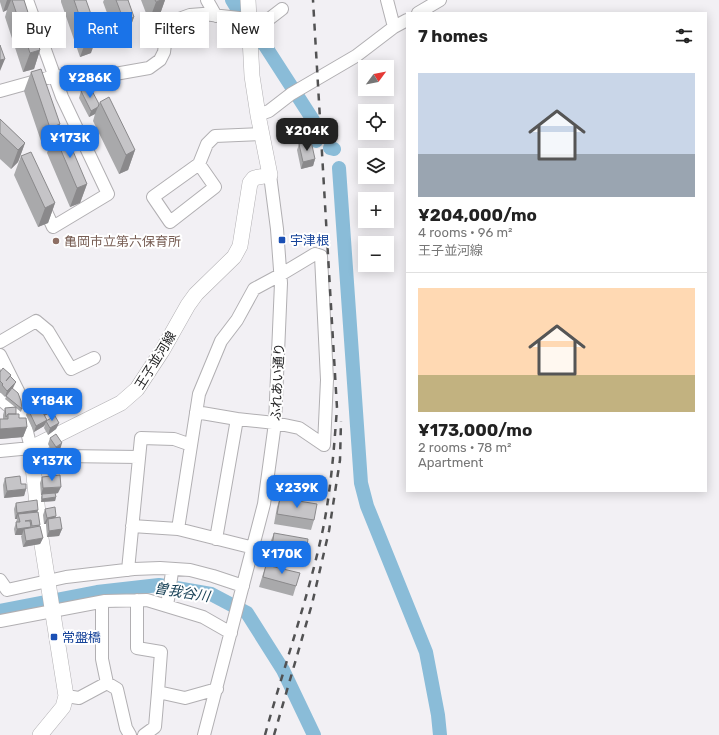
<!DOCTYPE html>
<html lang="en">
<head>
<meta charset="utf-8">
<style>
  :root { --surface:#fff; --page:#f6f6f6; --text:#222; --muted:#767676; --line:#e0e0e0; --accent:#1a73e8 }
  body { margin:0; font-family:Rubik,"Noto Sans JP",sans-serif; background:var(--page); color:var(--text); height:100vh; display:flex; flex-direction:column; font-size:15px; white-space:nowrap }
  * { box-sizing:border-box; margin:0 }
  p { font-size:13px; color:var(--muted) }
  .icon { flex:none; width:22px; height:22px; fill:none; stroke:currentColor; stroke-width:2; stroke-linecap:round; stroke-linejoin:round }
  .map { position:relative; flex:1; overflow:hidden }
  .panel { position:absolute; left:406px; top:12px; width:301px; height:480px; display:flex; flex-direction:column; background:var(--surface); border-radius:0px; box-shadow:0 2px 10px #0003 }
  .panel>* { flex:none }
  .hud { position:absolute; left:12px; top:12px; width:334px; height:36px; display:flex; gap:8px }
  .needle { width:26px; rotate:58deg }
  .controls { position:absolute; left:358px; top:60px; display:grid; gap:8px }
  .controls a { display:grid; place-items:center; width:36px; height:36px; border-radius:0px; background:var(--surface); box-shadow:0 2px 10px #0003; font-size:20px }
  .price { position:absolute; translate:-50% -34px; padding:0 9px; border-radius:8px; background:var(--accent); color:#fff; font-size:13px; line-height:26px; filter:drop-shadow(0 1px 2px #0008) }
  .price::after { content:''; position:absolute; left:50%; top:24px; width:12px; height:9px; margin-left:-6px; background:inherit; clip-path:polygon(0 0,100% 0,50% 100%) }
  .price.on { background:#222; color:#fff }
  ul { padding:0; list-style:none }
  li { display:grid; align-content:center; gap:8px; height:212px; padding:0 12px }
  li+li { border-top:1px solid var(--line) }
  li span { display:grid; place-items:center; height:124px; border-radius:0px; color:#555 }
  li>.icon { margin-inline-start:auto }
  span .icon { width:72px; height:72px; fill:#fffc; stroke-width:1 }
  li b { font-size:17px }
  h2 { display:flex; justify-content:space-between; align-items:center; height:48px; padding:0 12px; font-size:17px }
  .tag { padding:0 14px; border-radius:0px; background:var(--surface); box-shadow:0 2px 10px #0003; font-size:14px; line-height:36px }
  .tag.on { background:var(--accent); color:#fff }
  .map>svg:first-child { display:block }
  .lines { fill:none; stroke-linecap:round; stroke-linejoin:round }
  .river { stroke:#8abcd8; stroke-width:14 }
  .minor-casing { stroke:#b1afb2; stroke-width:14 }
  .major-casing { stroke:#b1afb2; stroke-width:16 }
  .minor { stroke:#fff; stroke-width:12 }
  .major { stroke:#fff; stroke-width:15 }
  .rail { stroke:#525253; stroke-width:2.5; stroke-dasharray:7 7; stroke-linecap:butt }
  .wall { fill:#a9a9ab }
  .shaded-wall { fill:#8a898b }
  .building { fill:#c5c4c7; stroke:#8a898b }
  .transit-dot { fill:#1a4fb4; stroke:#fff; stroke-width:1.5 }
  .education-dot { fill:#8d6e63; stroke:#fff; stroke-width:1.5 }
  .labels { text-anchor:middle; stroke-width:4; stroke-linejoin:round; paint-order:stroke }
  .transit-label { font-size:13px; fill:#164399; stroke:#fff; text-anchor:start }
  .education-label { font-size:13px; fill:#785e54; stroke:#fff; text-anchor:start }
  .street-label { font-size:13px; fill:#222223; stroke:#fff }
  .water-label { font-size:14px; font-style:italic; fill:#194257; stroke:#fff }
</style>
</head>
<body>
<div class="map">
<svg width="719" height="735" viewBox="0 0 719 735">
  <rect width="100%" height="100%" fill="#f2f0f4"/>
  <g class="lines">
    <!-- river -->
    <path class="river" d="M232,0L238,10
      M236,24L237,41L254,40L264,44L313,120L316,141
      M330,148L334,149
      M339,168L361,483L367,506L426,652L438,715L440,735
      M0,611L97,592L159,585L211,594L247,613L283,670L314,735"/>
    <defs>
      <path id="minor" d="M27,0L62,97L108,194L53,227L43,205
        M207,0L216,16
        M387,0L394,27
        M418,13L440,0
        M249,28L256,29L282,9
        M0,91L54,76L98,77L149,68L160,60L164,52L166,37L171,28L179,19L190,15L203,14L248,19
        M258,115L269,111L291,94L356,56L394,27L407,20
        M199,164L153,197L170,222L215,187L199,164L207,144L215,136L262,134
        M0,342L36,321L48,331L71,369L94,358
        M0,355L25,405L24,420L31,448L0,451
        M0,399L22,417
        M196,412L237,419L275,423L299,428L324,445
        M33,466L63,456L139,457
        M132,526L178,529
        M216,539L237,419
        M254,548L178,529L199,394L221,341L237,320L254,289L280,275L315,254L321,256L327,380L324,445
        M128,570L141,438L174,439L191,445
        M0,580L7,590L66,577L134,569L160,568L190,570L213,576L243,586
        M137,600V648L161,652L158,692L185,698L217,689
        M102,602V659L107,683
        M167,606L172,572
        M0,621L105,601L147,600L203,617L231,633
        M66,696L79,698L107,683L117,689L126,728L130,735
        M144,735L155,727L158,692
        M204,735L264,504L275,423L281,283L277,229L270,175"/>
      <path id="major" d="M40,735L63,707L66,696L40,532L31,448L121,403L137,389L162,351L188,305L196,294L234,257L240,246L250,183L254,178L270,175L258,115L252,76L248,0"/>
    </defs>
    <!-- minor casing -->
    <use href="#minor" class="minor-casing"/>
    <!-- major casing -->
    <use href="#major" class="major-casing"/>
    <!-- minor -->
    <use href="#minor" class="minor"/>
    <!-- major -->
    <use href="#major" class="major"/>
    <!-- rail -->
    <path class="rail" d="M265,735C284,666 308,599 323,529C331,489 334,449 337,408L313,0
      M274,735L312,604L329,531L340,460L341,421"/>
  </g>
  <!-- wall -->
  <path class="wall" d="M0,0H24L40,50L34,69L23,72L5,17L7,10L3,12L0,2Z
    M61,0H86L91,53L80,57L61,2Z
    M104,0H128L134,17L127,36L117,40L103,2Z
    M141,0H165L159,17L149,21Z
    M31,72L60,124L57,133L87,184L80,203L70,207L47,153L50,144L43,147L24,91Z
    M81,91L99,104L100,102L135,150L128,170L119,174L93,121L95,114L89,117L79,98Z
    M0,119L25,143L18,162L11,169L0,159Z
    M299,144L315,159L313,166L301,169L297,150Z
    M21,156L55,203L48,223L38,227L14,175Z
    M0,372L11,375L10,377L13,388V389L22,409L21,412L16,408V414L19,418L27,427L23,437L0,439V419H3V415L5,408L15,407L5,399L7,395L5,397L0,392Z
    M50,407L48,414L44,416L47,420L44,426L34,432L26,415L28,409Z
    M46,421L59,423L56,429L48,435L44,428Z
    M50,438L60,450L53,454L48,444Z
    M42,477L58,493L55,494L56,497L55,501L41,502V497L42,495H41L40,483Z
    M5,478L21,484L26,489L24,496L4,498L3,485Z
    M280,498L314,520L311,530L274,524L277,507Z
    M16,503L38,510L37,512L40,526L43,538L40,544L23,547L21,536L22,535H15L14,529L17,519H15L14,509Z
    M45,509L56,518L62,529L59,536L47,537L46,525V524H44L43,515Z
    M274,533L306,552L302,562L268,556L270,543Z
    M266,565L296,586L293,596L259,587L263,574Z"/>
  <!-- shaded-wall -->
  <path class="shaded-wall" d="M7,0H11L7,10L3,12Z
    M161,0H165L159,17L149,21L156,2Z
    M134,17L127,36L117,40L124,21Z
    M98,34L91,53L80,57L87,38Z
    M40,50L34,69L23,72L30,53Z
    M5,59L0,71V60Z
    M98,107L95,114L89,117L91,111Z
    M60,124L55,136L54,134L50,144L43,147L50,128Z
    M25,143L18,162L11,169L18,150Z
    M135,150L128,170L119,174L126,155Z
    M315,159L313,166L301,169L303,162Z
    M87,184L80,203L70,207L77,188Z
    M55,203L48,223L38,227L45,208Z
    M16,382L13,388L5,397L7,391Z
    M50,407L48,414L40,418L42,411Z
    M47,420L44,426L34,432L36,426Z
    M59,423L56,429L48,435L50,428Z
    M27,427L23,437L0,439V429Z
    M62,443L60,450L53,454L56,447Z
    M61,487L58,493L41,495L43,488Z
    M26,489L24,496L4,498L7,491Z
    M56,497L55,501L41,502L42,499Z
    M38,510L35,517L18,514L17,519H15L17,513Z
    M56,516L54,523L48,519L46,524H44L47,518Z
    M31,527L25,534L24,529L22,535H15L17,529Z
    M62,529L59,536L47,537L49,531Z
    M43,538L40,544L23,547L26,541Z"/>
  <!-- building -->
  <path class="building" d="M12,0H24L40,50L30,53Z
    M74,0H86L98,34L87,38Z
    M116,0H128L134,17L124,21Z
    M155,0H161L156,2Z
    M0,45L5,59L0,60Z
    M41,69L60,124L50,128L31,72Z
    M90,87L99,104L98,107L91,111L81,91Z
    M109,97L135,150L126,155L100,102Z
    M0,119L25,143L18,150L0,133Z
    M64,130L87,184L77,188L54,134Z
    M311,141L315,159L303,162L299,144Z
    M31,152L55,203L45,208L21,156Z
    M3,368L11,375L6,381L10,376L16,382L7,391L2,385L3,384L0,381V372Z
    M12,388L18,393L21,401L22,409L6,396Z
    M46,399L50,407L42,411L47,420L36,426L28,409Z
    M16,407V414H8L6,417L5,408Z
    M8,414H19V418H26L27,427L0,429V419H8Z
    M55,416L59,423L50,428L46,421Z
    M56,434L62,443L56,447L50,438Z
    M60,475L61,487L43,488L42,477Z
    M20,476L21,484H26V489L7,491L5,478Z
    M55,493L56,497L42,499V494Z
    M280,498L317,504L314,520L277,514Z
    M37,500L38,510L17,513L16,503Z
    M55,507L56,516L47,518L45,509Z
    M38,512L40,525L32,526L31,520L25,521H30L31,527L17,529L16,522H20L18,514Z
    M60,517L62,529L49,531L48,519Z
    M40,526L43,538L26,541L24,529Z
    M274,533L308,539L306,552L272,546Z
    M266,565L300,573L296,586L263,577Z"/>
  <!-- markers -->
  <g class="transit-dot">
    <rect x="278" y="236" width="8" height="8" rx="2"/>
    <rect x="50" y="633" width="8" height="8" rx="2"/>
  </g>
  <circle class="education-dot" cx="56" cy="241" r="4"/>
  <g class="labels">
    <!-- transit labels -->
    <g class="transit-label">
      <text x="290" y="245">宇津根</text>
      <text x="62" y="642">常盤橋</text>
    </g>
    <!-- education labels -->
    <g class="education-label">
      <text x="64" y="246">亀岡市立第六保育所</text>
    </g>
    <!-- street labels -->
    <g class="street-label">
      <text transform="translate(155 360) rotate(-58)" y="5">王子並河線</text>
      <text transform="translate(277 382) rotate(-87)" y="5">ふれあい通り</text>
    </g>
    <!-- water labels -->
    <g class="water-label">
      <text transform="translate(182 592) rotate(9)" y="5">曽我谷川</text>
    </g>
  </g>
</svg>
<div class="controls">
<a><svg class="needle" viewBox="-14 -14 28 28"><path d="M0-13l5 13h-10z" fill="#e53935"/><path d="M0 13l5-13h-10z" fill="#767676"/></svg></a>
<a><svg class="icon" aria-label="locate" viewBox="0 0 24 24"><circle cx="12" cy="12" r="6"/><path d="M12 2v4M12 18v4M2 12h4M18 12h4"/></svg></a>
<a><svg class="icon" aria-label="layers" viewBox="0 0 24 24"><path d="M12 4l9 5-9 5-9-5zM3 14l9 5 9-5"/></svg></a>
<a>+</a>
<a>−</a>
</div>
<b class="price" style="left:90px;top:99px">¥286K</b>
<b class="price on" style="left:307px;top:152px">¥204K</b>
<b class="price" style="left:70px;top:159px">¥173K</b>
<b class="price" style="left:52px;top:422px">¥184K</b>
<b class="price" style="left:52px;top:482px">¥137K</b>
<b class="price" style="left:297px;top:509px">¥239K</b>
<b class="price" style="left:282px;top:575px">¥170K</b>
<div class="hud">
<a class="tag">Buy</a>
<a class="tag on">Rent</a>
<a class="tag">Filters</a>
<a class="tag">New</a>
</div>
<section class="panel">
<h2>7 homes<svg class="icon" aria-label="filters" viewBox="0 0 24 24"><path d="M4 7h16M4 17h16"/><circle cx="9" cy="7" r="2"/><circle cx="15" cy="17" r="2"/></svg></h2>
<ul>
<li><span style="background:linear-gradient(#c9d6e8 65%,#9aa5b1 0)"><svg class="icon" aria-label="home" viewBox="0 0 24 24"><path d="M3 11l9-7 9 7M6 9v11h12V9"/></svg></span><div><b>¥204,000/mo</b><p>4 rooms · 96 m²</p><p>王子並河線</p></div></li>
<li><span style="background:linear-gradient(#ffd9b3 70%,#c2b280 0)"><svg class="icon" aria-label="home" viewBox="0 0 24 24"><path d="M3 11l9-7 9 7M6 9v11h12V9"/></svg></span><div><b>¥173,000/mo</b><p>2 rooms · 78 m²</p><p>Apartment</p></div></li>
</ul>
</section>
</div>
</body>
</html>
